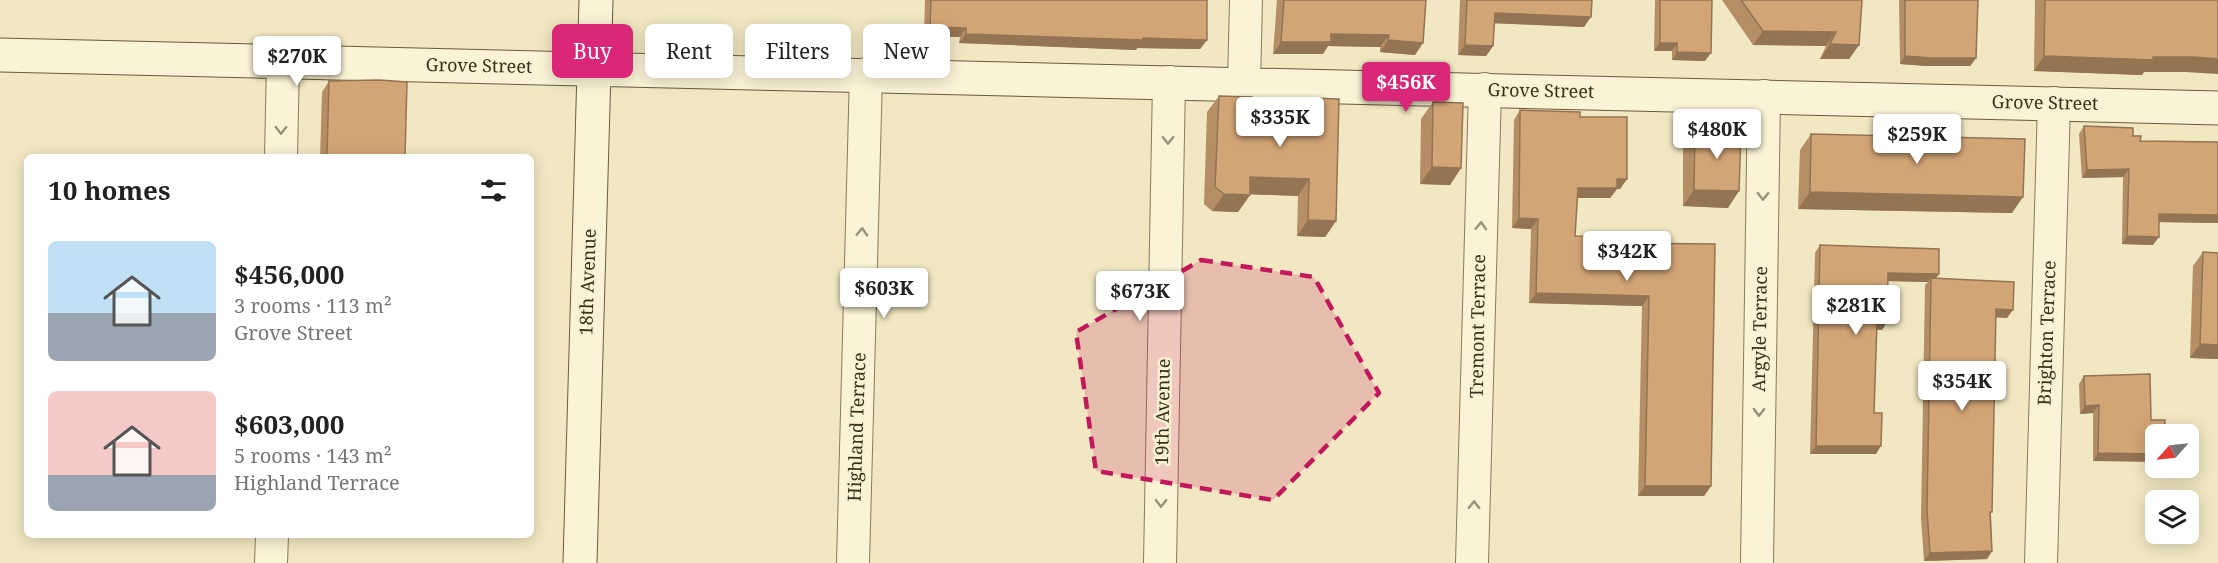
<!DOCTYPE html>
<html lang="en">
<head>
<meta charset="utf-8">
<style>
  :root { --surface:#fff; --page:#f6f6f6; --text:#222; --muted:#767676; --accent:#db2777 }
  body { margin:0; font-family:"Noto Serif",serif; background:var(--page); color:var(--text); height:100vh; display:flex; flex-direction:column; font-size:22px; white-space:nowrap }
  * { box-sizing:border-box; margin:0 }
  p { font-size:20px; color:var(--muted) }
  .icon { flex:none; width:33px; height:33px; fill:none; stroke:currentColor; stroke-width:2; stroke-linecap:round; stroke-linejoin:round }
  .map { position:relative; flex:1; overflow:hidden }
  .side { position:absolute; left:24px; top:154px; width:510px; height:384px; display:flex; flex-direction:column; background:var(--surface); border-radius:9px; box-shadow:0 3px 15px #0003 }
  .side>* { flex:none }
  .hud { position:absolute; left:552px; top:24px; width:570px; height:54px; display:flex; gap:12px }
  .needle { width:39px; rotate:243deg }
  .buttons { position:absolute; left:2145px; top:424px; display:grid; gap:12px }
  .buttons a { display:grid; place-items:center; width:54px; height:54px; border-radius:9px; background:var(--surface); box-shadow:0 3px 15px #0003; font-size:30px }
  .price { position:absolute; translate:-50% -51px; padding:0 14px; border-radius:6px; background:#fff; color:#222; font-size:20px; line-height:39px; filter:drop-shadow(0 2px 3px #0008) }
  .price::after { content:''; position:absolute; left:50%; top:36px; width:18px; height:14px; margin-left:-9px; background:inherit; clip-path:polygon(0 0,100% 0,50% 100%) }
  .price.on { background:var(--accent); color:#fff }
  ul { padding:0; list-style:none }
  li { display:flex; align-items:center; gap:18px; height:150px; padding:0 24px }
  li span { display:grid; place-items:center; flex:none; width:168px; height:120px; border-radius:9px; color:#555 }
  li>.icon { margin-inline-start:auto }
  span .icon { width:72px; height:72px; fill:#fffc; stroke-width:1 }
  li b { font-size:26px }
  h2 { display:flex; justify-content:space-between; align-items:center; height:72px; padding:0 24px; font-size:26px }
  .chip { padding:0 21px; border-radius:9px; background:var(--surface); box-shadow:0 3px 15px #0003; font-size:21px; line-height:54px }
  .chip.on { background:var(--accent); color:#fff }
  .map>svg:first-child { display:block }
  .lines { fill:none; stroke-linecap:round; stroke-linejoin:round }
  .minor-casing { stroke:#8c7958; stroke-width:34 }
  .secondary-casing { stroke:#6e5a3b; stroke-width:35 }
  .minor { stroke:#fbf3d6; stroke-width:32 }
  .secondary { stroke:#fbf3d6; stroke-width:33 }
  .wall { fill:#b58e65 }
  .shaded-wall { fill:#937453 }
  .building { fill:#d2a576; stroke:#937453; stroke-width:1.5 }
  .oneway { stroke:#9b917a }
  .marked { fill:#c2185b; fill-opacity:0.2; stroke:#c2185b; stroke-width:4.5; stroke-dasharray:12 8; stroke-linejoin:round }
  .labels { text-anchor:middle; stroke-width:5; stroke-linejoin:round; paint-order:stroke }
  .street-label { font-size:18px; fill:#3b2f1d; stroke:#f8f1d3 }
</style>
</head>
<body>
<div class="map">
<svg width="2218" height="563" viewBox="0 0 2218 563">
  <rect width="100%" height="100%" fill="#f1e7c2"/>
  <g class="lines">
    <defs>
      <path id="minor" d="M1244,84L1246,0
        M281,158L283,61
        M271,563L272,536
        M853,563L866,74
        M1160,563L1169,82
        M1472,563L1485,89
        M1757,563L1764,96
        M2041,563L2054,103"/>
      <path id="secondary" d="M0,55L2218,108
        M580,563L596,0"/>
    </defs>
    <!-- minor casing -->
    <use href="#minor" class="minor-casing"/>
    <!-- secondary casing -->
    <use href="#secondary" class="secondary-casing"/>
    <!-- minor -->
    <use href="#minor" class="minor"/>
    <!-- secondary -->
    <use href="#secondary" class="secondary"/>
  </g>
  <!-- wall -->
  <path class="wall" d="M925,0H1207V40L1200,49L1137,48L1136,50L959,43L960,37L924,36Z
    M1277,0H1426L1415,55L1380,52V47L1328,46L1323,54H1273Z
    M1460,0H1592L1584,27L1494,23L1493,46L1486,56L1458,55Z
    M1655,0H1712L1705,61L1672,60V51H1654Z
    M1722,0H1862L1859,45L1849,59H1820L1826,46L1753,45Z
    M1899,0H1978L1976,58L1970,66H1927L1900,64Z
    M2035,0H2218L2185,72H2144L2142,75L2034,71Z
    M329,81L405,156L404,158H320L322,92Z
    M1219,96L1252,105L1306,104L1310,98L1336,221L1325,237L1297,236L1298,196L1250,194V195L1238,212L1212,211L1204,204L1207,112Z
    M1433,102L1461,168L1450,185L1420,184L1421,119Z
    M1520,110L1580,117L1627,179L1620,189H1617L1610,198H1577L1575,236L1619,243L1715,244L1711,486L1704,496H1638L1642,306L1529,303L1531,229L1512,228L1514,120Z
    M2084,126L2133,136L2140,141L2218,142V223L2159,222L2153,245L2122,244L2123,177L2082,178L2079,134Z
    M1695,130L1728,208L1683,206V147Z
    M1811,134L2012,213L1798,209L1800,150Z
    M1820,245L1939,274L1936,278L2007,318L1996,317L1991,514L1992,551L1987,559L1924,561L1921,519L1925,285L1928,282L1888,281L1887,322L1882,330H1876L1874,413L1876,454H1810L1815,253Z
    M2203,252L2218,253V359L2190,358L2193,266Z
    M2084,376L2151,420L2093,461V413L2080,414L2079,384Z"/>
  <!-- shaded-wall -->
  <path class="shaded-wall" d="M1495,13L1591,17L1584,27L1488,23Z
    M930,27L966,28L960,37L924,36Z
    M1763,31L1836,32L1826,46L1753,45Z
    M966,34L1143,38L1207,40L1200,49L1137,48L1136,50L959,43Z
    M1331,34L1389,35L1380,47L1328,46L1323,54H1273L1281,42Z
    M1388,40L1423,43L1415,55L1380,52Z
    M1660,43H1677L1672,51H1654Z
    M1830,44L1859,45L1849,59H1820Z
    M1465,45L1493,46L1486,56L1458,55Z
    M1677,52L1711,53L1705,61L1672,60Z
    M1905,56L1976,58L1970,66H1927L1900,64Z
    M2044,56L2195,57L2218,59V74L2185,72H2144L2142,75L2034,71Z
    M327,155H385L383,158H325Z
    M1432,167L1461,168L1450,185L1420,184Z
    M2129,169L2123,177L2082,178L2087,170Z
    M1250,177L1309,179L1298,196L1239,194Z
    M1617,179H1627L1620,189H1617L1610,198H1571L1578,188Z
    M1694,190L1739,191L1728,208L1683,206Z
    M1810,192L2023,197L2012,213L1798,209Z
    M1224,194L1250,195L1238,212L1212,211Z
    M2159,214L2218,215V223L2154,222Z
    M1519,218L1538,219L1531,229L1512,228Z
    M1308,220L1336,221L1325,237L1297,236Z
    M2127,236L2159,237L2153,245L2122,244Z
    M1888,273L1939,274L1933,282L1931,278L1928,282L1883,281Z
    M1536,293L1649,296L1642,306L1529,303Z
    M1996,309L2013,310L2007,318L1991,317Z
    M1877,322H1887L1882,330L1871,329Z
    M2200,344L2218,345V359L2190,358Z
    M2099,405L2093,413L2080,414L2085,406Z
    M1816,446H1881L1876,454H1810Z
    M2098,453L2156,454V462L2093,461Z
    M1645,486H1711L1704,496H1638Z
    M1992,551L1987,559L1924,561L1930,553Z"/>
  <!-- building -->
  <path class="building" d="M931,0H1207V40L1143,38V40L966,34V28L930,27Z
    M1284,0H1426L1423,43L1388,40L1389,35L1331,34V42H1281Z
    M1467,0H1592L1591,17L1495,13L1493,46L1465,45Z
    M1660,0H1712L1711,53L1677,52V43H1660Z
    M1741,0H1862L1859,45L1830,44L1836,32L1763,31Z
    M1905,0H1978L1976,58H1932L1905,56Z
    M2045,0H2218V59L2195,57H2153V60L2044,56Z
    M379,80L407,82L405,156L386,158L385,155H327L329,81Z
    M1219,96L1252,97V105L1310,104V98L1339,99L1336,221L1308,220L1309,179L1250,177V195L1224,194L1215,187Z
    M1433,102L1463,103L1461,168L1432,167Z
    M1520,110L1580,112V117H1627V179H1617V188H1578L1575,236L1619,237V243L1715,244L1711,486H1645L1649,296L1536,293L1538,219L1519,218Z
    M2084,126L2133,128V136H2141L2140,141L2218,142V215L2159,214V237L2127,236L2129,169L2087,170Z
    M1695,130L1741,131L1739,191L1694,190Z
    M1811,134L2025,139L2023,197L1810,192Z
    M1820,245L1939,249V274L1888,273L1887,322H1877L1874,413H1882L1881,446H1816Z
    M2203,252L2218,253V345L2200,344Z
    M1931,278L2014,282L2013,310L1996,309L1992,512H1990L1992,551L1930,553L1927,511Z
    M2150,374L2151,420H2165L2164,435H2156V454L2098,453L2099,405L2085,406L2084,376Z"/>
  <!-- one-way arrows -->
  <defs><path id="oneway-chevron" d="M-2-3.5L2.5 0L-2 3.5" fill="none" stroke-width="1.6" stroke-linecap="round" stroke-linejoin="round" transform="scale(1.5)"/></defs>
  <g class="oneway">
    <use href="#oneway-chevron" transform="translate(281 130) rotate(91)"/>
    <use href="#oneway-chevron" transform="translate(1168 140) rotate(91)"/>
    <use href="#oneway-chevron" transform="translate(1763 196) rotate(91)"/>
    <use href="#oneway-chevron" transform="translate(1481 226) rotate(-88)"/>
    <use href="#oneway-chevron" transform="translate(862 232) rotate(-88)"/>
    <use href="#oneway-chevron" transform="translate(1759 412) rotate(91)"/>
    <use href="#oneway-chevron" transform="translate(1161 503) rotate(91)"/>
    <use href="#oneway-chevron" transform="translate(1474 505) rotate(-89)"/>
  </g>
  <!-- marked area -->
  <path class="marked" d="M1201,260L1314,277L1379,393L1273,500L1096,471L1076,332Z"/>
  <g class="labels">
    <!-- street labels -->
    <g class="street-label">
      <text transform="translate(479 66) rotate(1)" y="6">Grove Street</text>
      <text transform="translate(1541 91) rotate(1)" y="6">Grove Street</text>
      <text transform="translate(2045 103) rotate(1)" y="6">Grove Street</text>
      <text transform="translate(588 282) rotate(-88)" y="6">18th Avenue</text>
      <text transform="translate(1478 326) rotate(-89)" y="6">Tremont Terrace</text>
      <text transform="translate(1760 329) rotate(-89)" y="6">Argyle Terrace</text>
      <text transform="translate(2047 333) rotate(-88)" y="6">Brighton Terrace</text>
      <text transform="translate(1163 412) rotate(-89)" y="6">19th Avenue</text>
      <text transform="translate(857 427) rotate(-88)" y="6">Highland Terrace</text>
    </g>
  </g>
</svg>
<div class="buttons">
<a><svg class="needle" viewBox="-14 -14 28 28"><path d="M0-13l5 13h-10z" fill="#e53935"/><path d="M0 13l5-13h-10z" fill="#767676"/></svg></a>
<a><svg class="icon" aria-label="layers" viewBox="0 0 24 24"><path d="M12 4l9 5-9 5-9-5zM3 14l9 5 9-5"/></svg></a>
</div>
<b class="price" style="left:297px;top:87px">$270K</b>
<b class="price on" style="left:1406px;top:113px">$456K</b>
<b class="price" style="left:1280px;top:148px">$335K</b>
<b class="price" style="left:1717px;top:160px">$480K</b>
<b class="price" style="left:1917px;top:165px">$259K</b>
<b class="price" style="left:1627px;top:282px">$342K</b>
<b class="price" style="left:884px;top:319px">$603K</b>
<b class="price" style="left:1140px;top:322px">$673K</b>
<b class="price" style="left:1856px;top:336px">$281K</b>
<b class="price" style="left:1962px;top:412px">$354K</b>
<div class="hud">
<a class="chip on">Buy</a>
<a class="chip">Rent</a>
<a class="chip">Filters</a>
<a class="chip">New</a>
</div>
<section class="side">
<h2>10 homes<svg class="icon" aria-label="filters" viewBox="0 0 24 24"><path d="M4 7h16M4 17h16"/><circle cx="9" cy="7" r="2"/><circle cx="15" cy="17" r="2"/></svg></h2>
<ul>
<li><span style="background:linear-gradient(#bfe0f5 60%,#9aa5b1 0)"><svg class="icon" aria-label="home" viewBox="0 0 24 24"><path d="M3 11l9-7 9 7M6 9v11h12V9"/></svg></span><div><b>$456,000</b><p>3 rooms · 113 m²</p><p>Grove Street</p></div></li>
<li><span style="background:linear-gradient(#f6c9c9 70%,#9aa5b1 0)"><svg class="icon" aria-label="home" viewBox="0 0 24 24"><path d="M3 11l9-7 9 7M6 9v11h12V9"/></svg></span><div><b>$603,000</b><p>5 rooms · 143 m²</p><p>Highland Terrace</p></div></li>
</ul>
</section>
</div>
</body>
</html>
